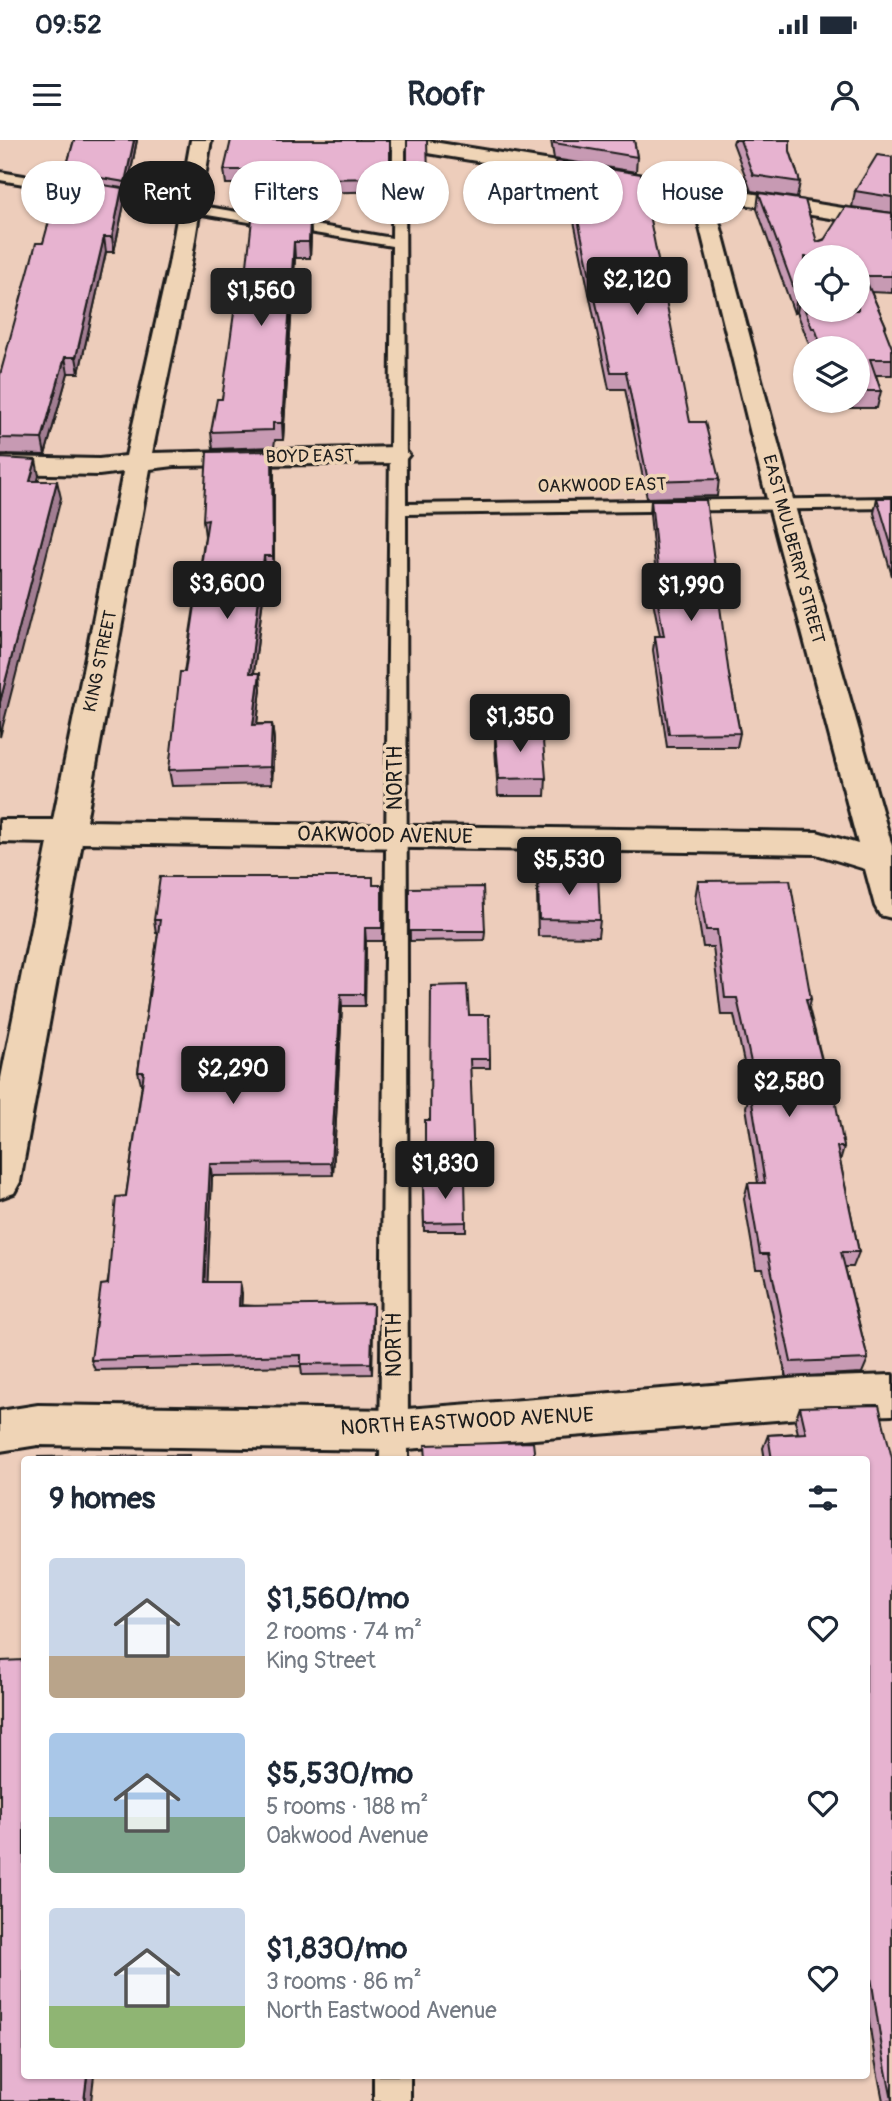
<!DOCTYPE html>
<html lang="en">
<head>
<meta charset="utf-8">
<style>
  :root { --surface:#fff; --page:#f2f2f3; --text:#1f2937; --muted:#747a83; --accent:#1c1c1c }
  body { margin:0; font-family:Pangolin,sans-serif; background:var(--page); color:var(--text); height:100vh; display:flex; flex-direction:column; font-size:26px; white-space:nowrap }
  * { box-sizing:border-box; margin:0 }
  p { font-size:23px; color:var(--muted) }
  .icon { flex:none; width:38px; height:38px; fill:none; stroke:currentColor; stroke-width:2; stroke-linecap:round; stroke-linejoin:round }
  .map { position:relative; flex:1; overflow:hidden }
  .drawer { position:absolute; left:21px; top:1316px; width:849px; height:623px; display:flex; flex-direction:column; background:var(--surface); border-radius:7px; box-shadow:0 2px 5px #0004 }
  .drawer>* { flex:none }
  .hud { position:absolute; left:21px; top:21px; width:850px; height:63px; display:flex; gap:14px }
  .tools { position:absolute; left:793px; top:105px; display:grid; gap:14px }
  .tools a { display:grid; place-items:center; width:77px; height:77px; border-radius:50%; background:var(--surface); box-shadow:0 2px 5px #0004; font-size:35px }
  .price { position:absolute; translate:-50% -60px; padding:0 16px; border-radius:7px; background:var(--accent); color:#fff; font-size:23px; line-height:46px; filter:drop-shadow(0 2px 4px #0008) }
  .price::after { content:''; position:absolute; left:50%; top:42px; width:21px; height:16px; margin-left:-10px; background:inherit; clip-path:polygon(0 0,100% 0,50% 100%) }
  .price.current { background:#222; color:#fff }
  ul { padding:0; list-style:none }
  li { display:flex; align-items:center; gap:21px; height:175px; padding:0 28px }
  li span { display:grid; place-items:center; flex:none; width:196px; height:140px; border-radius:7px; color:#555 }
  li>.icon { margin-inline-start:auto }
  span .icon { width:84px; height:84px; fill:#fffc; stroke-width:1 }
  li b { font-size:30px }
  h2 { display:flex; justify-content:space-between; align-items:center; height:84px; padding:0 28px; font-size:30px }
  .tag { padding:0 24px; border-radius:32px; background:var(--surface); box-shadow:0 2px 5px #0004; font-size:24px; line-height:63px }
  .tag.current { background:var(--accent); color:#fff }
  .status { display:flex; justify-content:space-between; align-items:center; height:49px; padding:0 35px; background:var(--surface); direction:ltr }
  .status svg { height:19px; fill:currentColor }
  header { display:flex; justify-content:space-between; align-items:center; height:91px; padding:0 28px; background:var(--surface); font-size:32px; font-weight:800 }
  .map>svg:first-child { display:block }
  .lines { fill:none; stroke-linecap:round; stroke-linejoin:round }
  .service-casing { stroke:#1c1c1c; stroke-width:6 }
  .minor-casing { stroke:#1c1c1c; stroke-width:6 }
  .secondary-casing { stroke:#1c1c1c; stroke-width:6 }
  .service { fill:#efd4b6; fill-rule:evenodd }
  .minor { fill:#efd4b6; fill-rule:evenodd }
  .secondary { fill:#efd4b6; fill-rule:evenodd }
  .wall { fill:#c79ab3; stroke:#1c1c1c; stroke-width:2 }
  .shaded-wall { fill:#a27d92; stroke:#1c1c1c; stroke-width:2 }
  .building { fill:#e7b3d0; stroke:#1c1c1c; stroke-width:2 }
  .labels { text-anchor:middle; stroke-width:7; stroke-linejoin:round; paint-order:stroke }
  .far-street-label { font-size:18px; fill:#1c1c1c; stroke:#efd4b6 }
  .street-label { font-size:21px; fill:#1c1c1c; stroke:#efd4b6 }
</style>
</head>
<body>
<div class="status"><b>09:52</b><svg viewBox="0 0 49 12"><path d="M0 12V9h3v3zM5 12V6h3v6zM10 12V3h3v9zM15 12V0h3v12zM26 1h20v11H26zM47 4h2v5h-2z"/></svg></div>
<header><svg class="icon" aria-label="menu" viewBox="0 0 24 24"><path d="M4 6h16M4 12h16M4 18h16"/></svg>Roofr<svg class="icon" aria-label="person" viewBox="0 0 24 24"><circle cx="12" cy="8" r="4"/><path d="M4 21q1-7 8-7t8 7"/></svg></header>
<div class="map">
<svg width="892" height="1961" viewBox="0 0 892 1961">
  <rect width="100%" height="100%" fill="#edcdbb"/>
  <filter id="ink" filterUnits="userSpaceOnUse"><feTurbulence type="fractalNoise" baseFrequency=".0143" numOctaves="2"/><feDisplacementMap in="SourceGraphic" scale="14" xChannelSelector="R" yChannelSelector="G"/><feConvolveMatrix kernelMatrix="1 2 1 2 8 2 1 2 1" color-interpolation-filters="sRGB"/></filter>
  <g filter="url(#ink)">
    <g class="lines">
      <defs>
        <path id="service" d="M387,0H399L405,9L406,364L892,358V368L406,374L408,1320H380L392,106L0,40V32L392,98L393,9Z
          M374,1936H410V1961H374Z"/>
        <path id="minor" d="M191,0H211L191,124L152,313L396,307L405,310L409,315L405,320L396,323L174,326L150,329L86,681L817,692L858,704L768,363L691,51L694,47H708L711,51L794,363L892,706V778L880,775L875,766L865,729L816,714L82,703L20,1042L14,1053L0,1058V943L48,703L0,702V680H53L123,332L99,335L0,333V317L99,319L126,316L169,124Z
          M892,1235V1275L801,1278L394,1310L38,1305L0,1311V1271L38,1265L394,1270L801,1238Z"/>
        <path id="secondary" d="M374,0H421L892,76V88L384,6Z"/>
      </defs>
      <!-- service casing -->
      <use href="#service" class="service-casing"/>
      <!-- minor casing -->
      <use href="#minor" class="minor-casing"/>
      <!-- secondary casing -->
      <use href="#secondary" class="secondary-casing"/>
      <!-- service -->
      <use href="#service" class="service"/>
      <!-- minor -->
      <use href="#minor" class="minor"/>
      <!-- secondary -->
      <use href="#secondary" class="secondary"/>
    </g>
    <!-- wall -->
    <path class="wall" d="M74,0H137L127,51L122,50L124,64L114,112H106L79,233H68L45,315L0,314V235L43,103L67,39L65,32Z
      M390,0V51L313,53L311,82H310L311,95L310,118H295L283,300H275L274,307L213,309L211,292L222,259L245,144L256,70L255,59L257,44H226L224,30Z
      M407,0L428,35V51H408Z
      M551,0H634L637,17L636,32L554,19Z
      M734,0H790V11L800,42L797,58L751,51L733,3Z
      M892,17V73L852,67L855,51Z
      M556,21L719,339L717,356L647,358L625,249H609L574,81L561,82L556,36Z
      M759,53L817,102L892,73V153L871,152L886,186L885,191L892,208V235H876L881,251L877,268H833L830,261H858V208H813L812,204H809L797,172L794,173L757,69Z
      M274,327V432H266L254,533L261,549L257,584H272L274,600L272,644L172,646L169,630L205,396L203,380Z
      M877,358H892V436L874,373Z
      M651,360L729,535L740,593L737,607H667L653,510L655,496H660L653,461L655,447H657L650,374Z
      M495,590L546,638L545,656H498L495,607Z
      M538,733L600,780L598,797L538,796L537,751Z
      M698,741L811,859L809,868L844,1007L840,1021L859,1112L853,1127H845L868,1219L862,1233L786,1237L763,1129H756L744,1059L748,1043H758L746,967L750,951L734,875H721L713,807H703L695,758Z
      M373,745L383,757V801H366L365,866H342L333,1035L212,1036L207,1142L242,1153L241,1165L373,1175L372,1234L302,1235L301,1226L95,1230L91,1220L126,1056L142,944H141L138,932L158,793H156L154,780Z
      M409,748L485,791L484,800L410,801Z
      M469,875L490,919V928H470L474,1033H425V980H430Z
      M423,1040L466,1082V1091H424Z
      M879,1265L892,1961H883L875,1920L866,1863V1320H765L763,1308L768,1295L798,1293L795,1281L800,1267Z"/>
    <!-- shaded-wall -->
    <path class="shaded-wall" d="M134,0H137L127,51L125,42Z
      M312,39L313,53L311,82V68Z
      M122,48L124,64L114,112L112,97Z
      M310,79L311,95L310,118L309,102Z
      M104,97L106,112L79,233L76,217Z
      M294,102L295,118L283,300L282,283Z
      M800,156L797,172L794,173L797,157Z
      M65,217L68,233L45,315L42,299Z
      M272,311L274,327V432L273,416Z
      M36,320L39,336L33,358L30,341Z
      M57,341L61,358L0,597V562Z
      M264,416L266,432L252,549L250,533Z
      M260,533L261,549L255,601L253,585Z
      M272,584L274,600L272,644L270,627Z
      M365,788L366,801L365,866L364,854Z
      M341,854L342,866L333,1035L331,1023Z
      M210,1024L212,1036L207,1154L204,1142Z
      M240,1142L242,1153L241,1177L239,1166Z
      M373,1164V1175L372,1234L371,1223Z
      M87,1936H94L91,1961H84Z"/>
    <!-- building -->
    <path class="building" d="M74,0H134L125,42L65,32Z
      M231,0H390V38L312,39L311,68L255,59L259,30H224Z
      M407,0H427L428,35H407Z
      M554,0H634L637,17L554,3Z
      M740,0H790V11L800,42L753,35Z
      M877,15L892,17V57L855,51Z
      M556,21L641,34L690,282H705L719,339L648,341L626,232H611L575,66H562Z
      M61,38L122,48L112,97H104L76,217H65L42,299L0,298V235L36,103H43Z
      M759,53L805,60L817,102L824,100L845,67L892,73V136H864L886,186L884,187L892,208V219H870L881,251H858V208H822L815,188H812L805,170H858V117H805V170L800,156L797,157Z
      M253,70L310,79L309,102H294L282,283H273V290L211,292L217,259H222L238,144H245Z
      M272,311L273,416H264L250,533H260L253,585L272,584L270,627L169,630L180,532H185L208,379L203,380L207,312Z
      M0,318L36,320L30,341H57L0,562Z
      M877,358H892V408Z
      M651,360H706L729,535L740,593L669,594L655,496H664L655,447H660Z
      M542,589L546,638L499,639L495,590Z
      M538,733L598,734L600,780L539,779Z
      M160,737H373V745H382V788H365L364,854H341L331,1023L210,1024L204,1142H240L239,1166L373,1164L371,1223L301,1224V1215L91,1220L101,1145L108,1144L116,1057L126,1056L144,932H138L160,780H154Z
      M790,740L811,859H806L829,949H833L844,1007H837L859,1112H841L868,1219L791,1222L768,1114H760L748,1043H765L750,950H757L737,858H725L717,790H706L698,741Z
      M483,747L485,791H409V748Z
      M467,845L469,875H489L490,919H470L474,1024L425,1025V980H430L431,846Z
      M465,1039L466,1082L424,1083L423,1040Z
      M879,1265L892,1318V1960L883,1915L866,1805V1320H772L768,1295L806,1293L800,1267Z
      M533,1302L535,1320H426L425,1305Z
      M190,1315V1320H38V1317Z
      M24,1520V1936H87L84,1961H0V1526L1,1521Z"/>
  </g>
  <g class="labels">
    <!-- far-street labels -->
    <g class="far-street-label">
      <text transform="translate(310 316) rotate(-1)" y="6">BOYD EAST</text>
      <text transform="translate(602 345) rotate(-1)" y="6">OAKWOOD EAST</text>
      <text transform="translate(794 409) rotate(75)" y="6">EAST MULBERRY STREET</text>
      <text transform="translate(100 521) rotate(-78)" y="6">KING STREET</text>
    </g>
    <!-- street labels -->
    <g class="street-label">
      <text transform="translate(395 638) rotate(-90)" y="7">NORTH</text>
      <text transform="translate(385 695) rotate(1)" y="7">OAKWOOD AVENUE</text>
      <text transform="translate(394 1205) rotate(-90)" y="7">NORTH</text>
      <text transform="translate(467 1281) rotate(-3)" y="7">NORTH EASTWOOD AVENUE</text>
    </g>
  </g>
</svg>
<div class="tools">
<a><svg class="icon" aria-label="locate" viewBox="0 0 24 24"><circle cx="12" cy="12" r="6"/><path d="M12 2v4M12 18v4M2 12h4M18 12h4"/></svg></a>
<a><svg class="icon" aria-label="layers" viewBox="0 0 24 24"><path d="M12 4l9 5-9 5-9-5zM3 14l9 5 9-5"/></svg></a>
</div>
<b class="price" style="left:637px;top:177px">$2,120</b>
<b class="price current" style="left:261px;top:188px">$1,560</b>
<b class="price" style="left:227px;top:481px">$3,600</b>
<b class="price" style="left:691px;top:483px">$1,990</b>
<b class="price" style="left:520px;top:614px">$1,350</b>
<b class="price" style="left:569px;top:757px">$5,530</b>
<b class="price" style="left:233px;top:966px">$2,290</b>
<b class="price" style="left:789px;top:979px">$2,580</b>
<b class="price" style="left:445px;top:1061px">$1,830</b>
<div class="hud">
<a class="tag">Buy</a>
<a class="tag current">Rent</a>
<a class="tag">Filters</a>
<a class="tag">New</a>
<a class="tag">Apartment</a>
<a class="tag">House</a>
</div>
<section class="drawer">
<h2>9 homes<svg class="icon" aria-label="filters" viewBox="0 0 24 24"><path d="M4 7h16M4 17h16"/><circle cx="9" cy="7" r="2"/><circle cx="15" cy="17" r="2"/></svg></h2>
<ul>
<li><span style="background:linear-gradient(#c9d6e8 70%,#b9a48a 0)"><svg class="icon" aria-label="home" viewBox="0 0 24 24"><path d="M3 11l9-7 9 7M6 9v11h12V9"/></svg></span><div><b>$1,560/mo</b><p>2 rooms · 74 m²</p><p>King Street</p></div><svg class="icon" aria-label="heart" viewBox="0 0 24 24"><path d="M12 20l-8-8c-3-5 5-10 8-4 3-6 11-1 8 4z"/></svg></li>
<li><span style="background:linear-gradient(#a9c7e8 60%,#7fa58c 0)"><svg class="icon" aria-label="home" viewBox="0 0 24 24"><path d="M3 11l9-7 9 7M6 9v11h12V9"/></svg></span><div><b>$5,530/mo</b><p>5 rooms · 188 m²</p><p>Oakwood Avenue</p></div><svg class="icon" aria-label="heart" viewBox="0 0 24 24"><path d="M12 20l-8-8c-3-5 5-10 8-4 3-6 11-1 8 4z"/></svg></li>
<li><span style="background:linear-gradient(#c9d6e8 70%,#8fb573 0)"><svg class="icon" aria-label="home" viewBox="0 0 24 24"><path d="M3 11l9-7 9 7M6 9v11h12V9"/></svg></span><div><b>$1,830/mo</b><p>3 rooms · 86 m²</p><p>North Eastwood Avenue</p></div><svg class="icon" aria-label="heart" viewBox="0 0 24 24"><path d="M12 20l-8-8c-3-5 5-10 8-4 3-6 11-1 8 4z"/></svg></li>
</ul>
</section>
</div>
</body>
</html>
